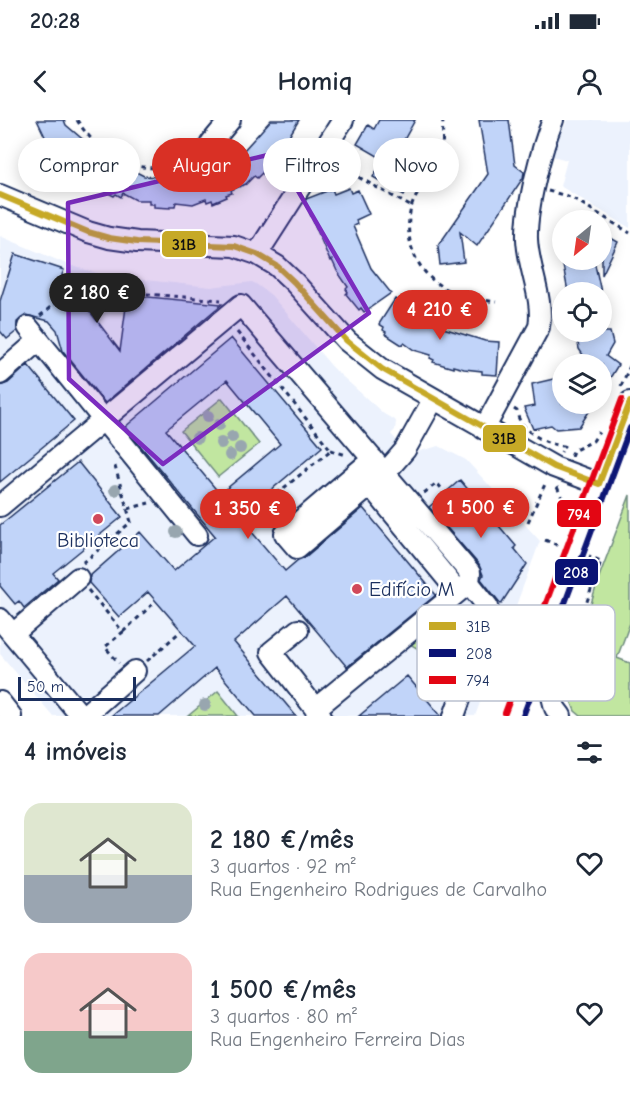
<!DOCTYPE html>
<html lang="pt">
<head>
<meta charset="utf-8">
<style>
  :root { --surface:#fff; --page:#f6f6f7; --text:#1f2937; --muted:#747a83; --accent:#d93025 }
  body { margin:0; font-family:"Comic Neue",sans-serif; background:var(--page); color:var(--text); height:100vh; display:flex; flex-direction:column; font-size:22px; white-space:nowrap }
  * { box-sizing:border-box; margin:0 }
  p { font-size:20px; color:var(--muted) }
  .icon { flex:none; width:33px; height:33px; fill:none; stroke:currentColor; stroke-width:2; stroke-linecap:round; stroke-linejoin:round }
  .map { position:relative; height:596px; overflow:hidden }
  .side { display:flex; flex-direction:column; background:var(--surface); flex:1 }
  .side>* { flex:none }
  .guide { position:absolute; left:18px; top:18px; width:594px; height:54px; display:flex; gap:12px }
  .needle { width:39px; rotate:209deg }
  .fabs { position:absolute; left:552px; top:90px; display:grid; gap:12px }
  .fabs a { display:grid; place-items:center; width:60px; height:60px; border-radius:50%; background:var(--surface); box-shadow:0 3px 15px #0003; font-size:30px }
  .scale { position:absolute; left:18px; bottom:15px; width:118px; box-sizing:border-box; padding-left:6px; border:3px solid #1b2f5e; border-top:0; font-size:16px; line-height:21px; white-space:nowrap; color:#1b2f5e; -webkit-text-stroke:4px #fff; paint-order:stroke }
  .price { position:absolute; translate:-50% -51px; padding:0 14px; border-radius:21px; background:var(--accent); color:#fff; font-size:20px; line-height:39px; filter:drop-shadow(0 2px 3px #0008) }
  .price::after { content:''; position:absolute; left:50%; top:36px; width:18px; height:14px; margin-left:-9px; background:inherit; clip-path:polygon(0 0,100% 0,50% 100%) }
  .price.current { background:#222; color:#fff }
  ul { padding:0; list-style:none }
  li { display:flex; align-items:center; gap:18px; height:150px; padding:0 24px }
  li span { display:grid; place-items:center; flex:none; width:168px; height:120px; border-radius:18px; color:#555 }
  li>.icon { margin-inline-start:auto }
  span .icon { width:72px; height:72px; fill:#fffc; stroke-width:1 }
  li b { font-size:26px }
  h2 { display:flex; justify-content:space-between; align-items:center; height:72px; padding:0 24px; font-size:26px }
  .chip { padding:0 21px; border-radius:27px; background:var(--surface); box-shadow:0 3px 15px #0003; font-size:21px; line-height:54px }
  .chip.current { background:var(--accent); color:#fff }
  .status { display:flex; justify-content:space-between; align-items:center; height:42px; padding:0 30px; background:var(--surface); direction:ltr }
  .status svg { height:16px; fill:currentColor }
  header { display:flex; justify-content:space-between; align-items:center; height:78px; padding:0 24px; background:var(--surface); font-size:27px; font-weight:700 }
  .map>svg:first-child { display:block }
  .built { fill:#ecf2fd }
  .green { fill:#c1e6a0; stroke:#6e8a7f; stroke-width:1.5 }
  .building { fill:#c1d4f9; stroke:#1b2f5e; stroke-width:1.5; fill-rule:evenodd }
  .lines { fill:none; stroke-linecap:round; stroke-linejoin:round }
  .minor-casing { stroke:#1b2f5e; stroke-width:24 }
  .path { stroke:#1b2f5e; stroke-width:3; stroke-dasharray:4.5 4.5; stroke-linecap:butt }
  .minor { stroke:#fff; stroke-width:20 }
  .bus-1-casing { stroke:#fff; stroke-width:10 }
  .bus-2-casing { stroke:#fff; stroke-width:10 }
  .bus-3-casing { stroke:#fff; stroke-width:10 }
  .bus-1 { stroke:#c6a926; stroke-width:6 }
  .bus-2 { stroke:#0a1274; stroke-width:6 }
  .bus-3 { stroke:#e30613; stroke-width:6 }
  .tree { fill:#98a6af }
  .marked { fill:#7b2cbf; fill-opacity:0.2; stroke:#7b2cbf; stroke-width:4.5; stroke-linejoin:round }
  .poi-dot { fill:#d1495b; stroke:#fff; stroke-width:2 }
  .labels { text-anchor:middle; stroke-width:4.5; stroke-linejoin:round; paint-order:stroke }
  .poi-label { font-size:20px; fill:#1b2f5e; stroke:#fff }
  .key { fill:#fff; stroke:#bbc1cf; stroke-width:1.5 }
  .key-label { font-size:16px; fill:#1b2f5e }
  .line-badge { stroke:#fff; stroke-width:2 }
  .badge-label { font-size:16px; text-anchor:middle; font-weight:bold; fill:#fff }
  .pale-badge-label { font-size:16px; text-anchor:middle; font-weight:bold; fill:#111 }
</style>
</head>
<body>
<div class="status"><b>20:28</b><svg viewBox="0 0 49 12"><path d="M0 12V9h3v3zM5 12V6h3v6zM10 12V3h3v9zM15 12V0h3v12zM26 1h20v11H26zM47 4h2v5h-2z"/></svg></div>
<header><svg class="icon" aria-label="back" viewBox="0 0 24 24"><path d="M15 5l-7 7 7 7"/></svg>Homiq<svg class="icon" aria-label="person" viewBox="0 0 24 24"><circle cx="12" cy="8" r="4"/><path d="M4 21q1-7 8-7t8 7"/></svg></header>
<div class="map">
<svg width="630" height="596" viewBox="0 0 630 596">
  <rect width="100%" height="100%" fill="#fff"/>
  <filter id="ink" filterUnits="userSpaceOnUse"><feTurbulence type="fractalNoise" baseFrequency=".0167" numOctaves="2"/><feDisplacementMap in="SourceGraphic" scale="12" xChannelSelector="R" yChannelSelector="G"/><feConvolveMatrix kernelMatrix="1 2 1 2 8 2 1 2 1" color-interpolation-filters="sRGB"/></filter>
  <g filter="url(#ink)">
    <!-- built -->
    <path class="built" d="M568,0H630V108L560,66L567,40L549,35Z
      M0,116L69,145L107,156L211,167L252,162L256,164L271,175L334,249L384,294L396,301L395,310L391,314L412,338L420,331L439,326L466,340L540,421L475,596H53L0,534Z"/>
    <!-- green -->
    <path class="green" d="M222,278L259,324L218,357L181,311Z
      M630,375V503L617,538L630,543V596H581L575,591L569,576L579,524L599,457Z
      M455,486L476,503L461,543L434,538L408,523Z
      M218,571L238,596H188Z"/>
    <!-- building -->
    <path class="building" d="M37,0H64L66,5L93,28L74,50L69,46L68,47L57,38L58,36L54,32L56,30L48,23Z
      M271,0H299L285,23L273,36L276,38L272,43L273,44L264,55L262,53L257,58L254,56L246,64L231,70L232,73L226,75L227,77L213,83L212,80L207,82L206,79L193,84L176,82L175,86H170V88L154,87V84H149V80H136L123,73L121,77L116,74L114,76L102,70L103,68L97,65L98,62L93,60L105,36L144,56L187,59L233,42Z
      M379,0H415L399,29L422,42L404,75L373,57L383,39L357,24L368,5L374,9Z
      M479,0H509L515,45L524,52L523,58L477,126L460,112L464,142L440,145L438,126L488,54Z
      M349,68L351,73L358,70L369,94L356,100L357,104L353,106L371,148L391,173L364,192L361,188L359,190L346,174L348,172L346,169L348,167L337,151L332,140L330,141L305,82L306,79L332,69L334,74Z
      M602,113L618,122L602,155Z
      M15,134L64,150L62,155L120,231L126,187L116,186L117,174L222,184L105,283L63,231L57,210L49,201L26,195L17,202V211L7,219L0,211V181Z
      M562,140H594L601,172H568Z
      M395,179L440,207L485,221L499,222L497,255L482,254V251L464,249L453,246V248L433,242L434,240L430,238L431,235L414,230L404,223L402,225L385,214L386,212L383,210L384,207L379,204Z
      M576,212H610L613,224L606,236L618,245L602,271V244H581L585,238L579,229Z
      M231,218L322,327L239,397L285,451L298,440L305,437L363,388L436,475L347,547L287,476L234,522L296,596H256L215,548L159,596H111L195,526L148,472L119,497L89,463L90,456L140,412L174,451L215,416L125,307ZM227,260L280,324L220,374L166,310Z
      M28,245L74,301L0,362V266L8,263Z
      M562,257V284H594L579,307L556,309L551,305L533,309L524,288L535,286L532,264Z
      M78,342L122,397L53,453L58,459L24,488L19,481L15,484L0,466V405Z
      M460,360L516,426L514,428L527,444L501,484L481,459L483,455L479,445L429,387Z
      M407,556L441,596H359Z"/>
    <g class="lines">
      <defs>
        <path id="minor" d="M211,23L230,0
          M0,75L88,112L109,118L137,122L234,126L257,134L277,146L294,162L347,221L382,249L554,347L599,364
          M257,134L343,0
          M28,207L197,415
          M0,254L38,221
          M484,309L539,207C544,178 528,148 527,119C526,88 541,29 553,0
          M373,339L285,414L297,428L385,353L405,330L433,280
          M370,365L458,472
          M0,386L241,185L470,453L469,463L488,487L483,515L454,596
          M0,499L81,596
          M298,510L271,532L321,596
          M13,514L78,458
          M539,527L555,588L561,596
          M0,582L11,596
          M315,589L469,463
          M84,596L135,551
          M513,596L630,282"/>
      </defs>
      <!-- minor casing -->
      <use href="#minor" class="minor-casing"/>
      <!-- path -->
      <path class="path" d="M77,0C103,42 153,64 197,34
        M443,0C442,12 444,30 439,41C432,57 416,71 411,88C401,127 423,163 459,175C471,179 484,180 496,182
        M335,44L412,87
        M548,71L571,77L630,113
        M40,196L73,168L221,180
        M237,212L331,330L249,396
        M621,266L630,246
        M514,289L517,291C518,310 547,325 564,326L561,332
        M331,330L346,335
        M571,336L573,331L593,321L599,312
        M557,367L566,386L565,403
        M424,373L437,363L442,369
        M128,389L149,383
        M528,402L546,362
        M545,420L560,426
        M83,443L131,402L114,343
        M88,470L123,512L105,527L119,543
        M123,512L156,481
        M147,541L182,510
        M566,560L582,496L601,441L589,436"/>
      <!-- minor -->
      <use href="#minor" class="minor"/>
      <defs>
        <path id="bus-1" d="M0,75L88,112L109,118L137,122L234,126L257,134L277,146L294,162L347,221L382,249L554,347L599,364L630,282"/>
        <path id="bus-2" d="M523,596L630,308"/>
        <path id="bus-3" d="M505,593L622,279"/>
      </defs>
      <!-- bus-1 casing -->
      <use href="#bus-1" class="bus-1-casing"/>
      <!-- bus-2 casing -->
      <use href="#bus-2" class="bus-2-casing"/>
      <!-- bus-3 casing -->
      <use href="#bus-3" class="bus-3-casing"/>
      <!-- bus-1 -->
      <use href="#bus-1" class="bus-1"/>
      <!-- bus-2 -->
      <use href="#bus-2" class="bus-2"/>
      <!-- bus-3 -->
      <use href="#bus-3" class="bus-3"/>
    </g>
    <!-- trees -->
    <g class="tree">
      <circle cx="208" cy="296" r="6"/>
      <circle cx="219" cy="305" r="6"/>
      <circle cx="232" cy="317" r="6"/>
      <circle cx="197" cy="318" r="6"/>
      <circle cx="221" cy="323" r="6"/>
      <circle cx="240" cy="328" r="6"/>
      <circle cx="230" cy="335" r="6"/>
      <circle cx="115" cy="370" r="6"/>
      <circle cx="176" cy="412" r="6"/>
      <circle cx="205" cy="585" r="6"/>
    </g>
  </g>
  <!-- marked area -->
  <path class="marked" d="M276,33L369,193L163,344L69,259L68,83Z"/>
  <!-- markers -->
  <g class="poi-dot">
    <circle cx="98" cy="399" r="6"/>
    <circle cx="357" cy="469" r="6"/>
  </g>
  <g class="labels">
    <!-- poi labels -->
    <g class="poi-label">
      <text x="98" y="427">Biblioteca</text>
      <text x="369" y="476" text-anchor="start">Edifício M</text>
    </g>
  </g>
  <!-- legend -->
  <rect x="417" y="485" width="198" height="96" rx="9" class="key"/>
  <rect x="429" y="502" width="27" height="8" fill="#c6a926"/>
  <rect x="429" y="529" width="27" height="8" fill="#0a1274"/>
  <rect x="429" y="556" width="27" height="8" fill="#e30613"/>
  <g class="key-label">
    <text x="466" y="512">31B</text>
    <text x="466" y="539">208</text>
    <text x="466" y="566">794</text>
  </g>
  <g class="line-badge">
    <rect x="161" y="110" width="46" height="28" rx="6" fill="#c6a926"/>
    <rect x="482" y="304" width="45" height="29" rx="6" fill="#c6a926"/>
    <rect x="556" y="379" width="46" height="29" rx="6" fill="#e30613"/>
    <rect x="554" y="438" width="45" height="28" rx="6" fill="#0a1274"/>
  </g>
  <g class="badge-label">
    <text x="579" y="400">794</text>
    <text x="576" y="458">208</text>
  </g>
  <g class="pale-badge-label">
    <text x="184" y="130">31B</text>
    <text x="504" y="324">31B</text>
  </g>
</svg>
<div class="fabs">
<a><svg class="needle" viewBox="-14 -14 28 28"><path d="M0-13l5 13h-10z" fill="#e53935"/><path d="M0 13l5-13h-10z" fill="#747a83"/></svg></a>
<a><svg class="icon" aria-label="locate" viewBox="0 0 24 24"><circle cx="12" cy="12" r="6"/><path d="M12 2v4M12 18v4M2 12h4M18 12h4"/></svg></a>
<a><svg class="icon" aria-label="layers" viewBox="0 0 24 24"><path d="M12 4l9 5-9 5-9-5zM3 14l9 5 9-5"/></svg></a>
</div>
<div class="scale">50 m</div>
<b class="price current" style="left:97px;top:204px">2 180 €</b>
<b class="price" style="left:440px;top:221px">4 210 €</b>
<b class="price" style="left:481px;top:419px">1 500 €</b>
<b class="price" style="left:248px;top:420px">1 350 €</b>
<div class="guide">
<a class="chip">Comprar</a>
<a class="chip current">Alugar</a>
<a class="chip">Filtros</a>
<a class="chip">Novo</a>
</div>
</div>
<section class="side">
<h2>4 imóveis<svg class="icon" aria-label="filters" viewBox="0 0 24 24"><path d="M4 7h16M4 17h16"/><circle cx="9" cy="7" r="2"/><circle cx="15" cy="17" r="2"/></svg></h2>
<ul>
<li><span style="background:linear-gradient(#dfe7d0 60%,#9aa5b1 0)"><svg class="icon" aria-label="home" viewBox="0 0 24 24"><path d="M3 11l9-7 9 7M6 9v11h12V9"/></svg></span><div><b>2 180 €/mês</b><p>3 quartos · 92 m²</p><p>Rua Engenheiro Rodrigues de Carvalho</p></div><svg class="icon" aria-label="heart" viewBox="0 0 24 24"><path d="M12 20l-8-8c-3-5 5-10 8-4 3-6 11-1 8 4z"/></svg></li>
<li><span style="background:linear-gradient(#f6c9c9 65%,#7fa58c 0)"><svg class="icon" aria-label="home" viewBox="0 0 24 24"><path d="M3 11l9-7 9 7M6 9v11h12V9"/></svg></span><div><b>1 500 €/mês</b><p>3 quartos · 80 m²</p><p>Rua Engenheiro Ferreira Dias</p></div><svg class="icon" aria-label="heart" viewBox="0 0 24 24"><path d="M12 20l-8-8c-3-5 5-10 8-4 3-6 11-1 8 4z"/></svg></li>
</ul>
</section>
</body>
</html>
